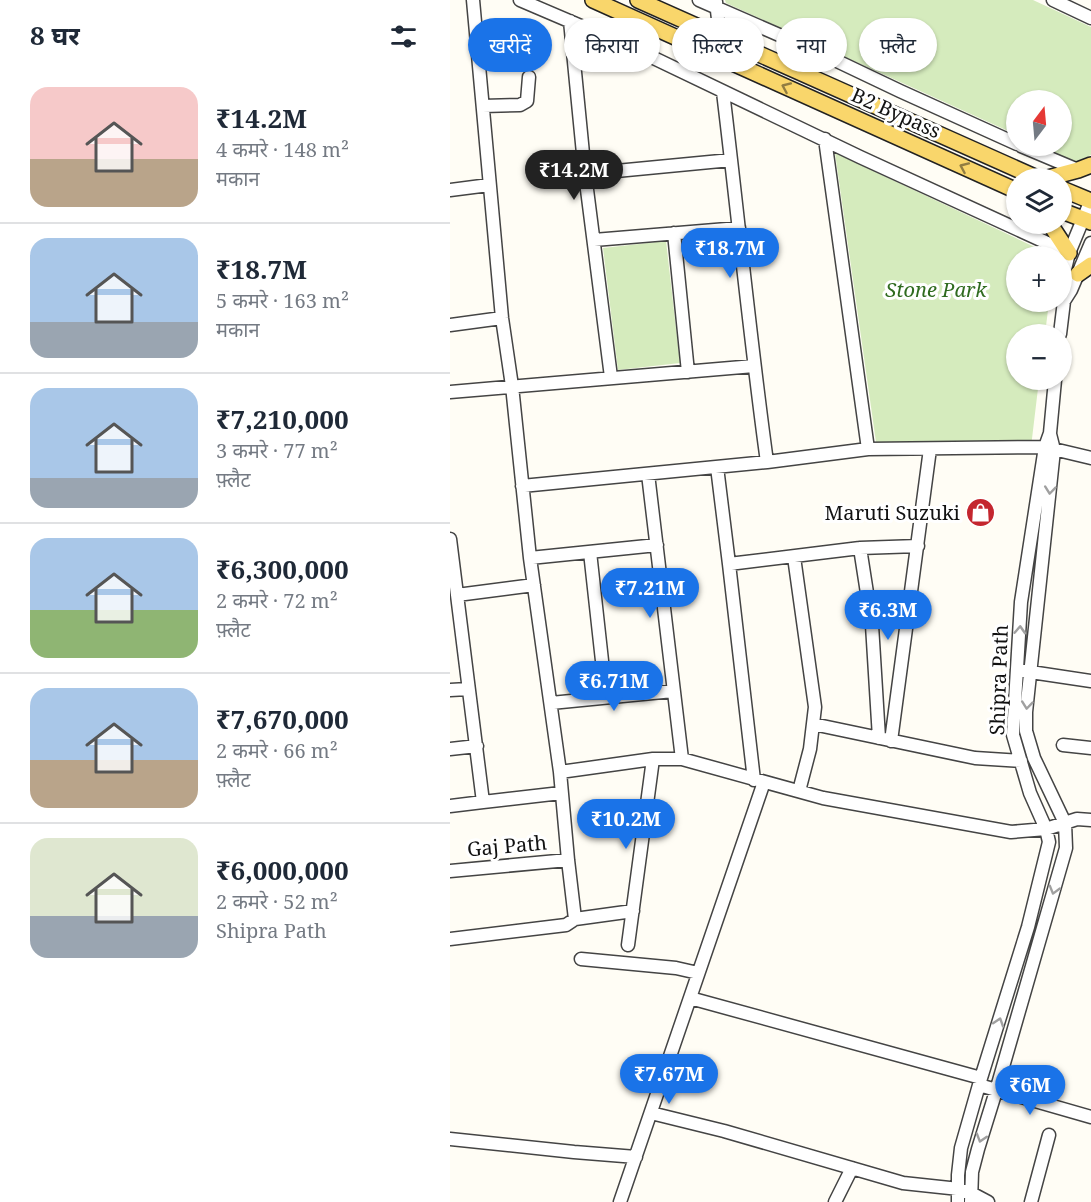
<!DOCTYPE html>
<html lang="hi">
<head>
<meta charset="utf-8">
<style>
  :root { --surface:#fff; --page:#f2f2f3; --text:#1f2937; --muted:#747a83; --line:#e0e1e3; --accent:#1a73e8 }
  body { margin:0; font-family:"Noto Serif","Noto Sans Devanagari",serif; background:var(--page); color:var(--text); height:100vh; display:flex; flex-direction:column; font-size:22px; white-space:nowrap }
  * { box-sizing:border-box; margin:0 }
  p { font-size:20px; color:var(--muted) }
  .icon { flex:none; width:33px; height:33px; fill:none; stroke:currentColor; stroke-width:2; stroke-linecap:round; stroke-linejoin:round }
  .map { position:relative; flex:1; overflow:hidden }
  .details { display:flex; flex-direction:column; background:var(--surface); width:450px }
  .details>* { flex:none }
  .hud { position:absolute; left:18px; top:18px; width:532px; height:54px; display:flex; gap:12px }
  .needle { width:39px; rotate:16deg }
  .controls { position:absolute; left:556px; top:90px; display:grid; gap:12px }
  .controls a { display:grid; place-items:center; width:66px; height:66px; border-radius:50%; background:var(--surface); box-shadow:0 2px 4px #0004; font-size:30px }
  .price { position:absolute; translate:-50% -51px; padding:0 14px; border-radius:21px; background:var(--accent); color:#fff; font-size:20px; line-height:39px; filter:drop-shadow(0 2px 3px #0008) }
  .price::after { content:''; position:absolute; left:50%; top:36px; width:18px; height:14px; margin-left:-9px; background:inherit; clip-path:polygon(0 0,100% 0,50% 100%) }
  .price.current { background:#222; color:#fff }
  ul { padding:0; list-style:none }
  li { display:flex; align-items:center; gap:18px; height:150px; padding:0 30px }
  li+li { border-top:2px solid var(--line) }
  li span { display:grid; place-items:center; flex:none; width:168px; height:120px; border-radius:18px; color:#555 }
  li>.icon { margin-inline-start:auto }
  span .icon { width:72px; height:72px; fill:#fffc; stroke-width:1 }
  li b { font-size:26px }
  h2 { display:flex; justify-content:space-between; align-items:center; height:72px; padding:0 30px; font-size:26px }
  .tag { padding:0 21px; border-radius:27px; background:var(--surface); box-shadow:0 2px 4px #0004; font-size:21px; line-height:54px }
  .tag.current { background:var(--accent); color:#fff }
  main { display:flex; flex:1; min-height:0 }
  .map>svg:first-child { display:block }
  .green { fill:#d5ebbd }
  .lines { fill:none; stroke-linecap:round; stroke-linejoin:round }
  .minor-casing { stroke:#444; stroke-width:15 }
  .major-casing { stroke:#222; stroke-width:18 }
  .minor { stroke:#fff; stroke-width:12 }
  .major { stroke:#f9d66b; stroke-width:15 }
  .oneway { stroke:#917d42 }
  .oneway2 { stroke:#a0a0a0 }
  .labels { text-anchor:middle; stroke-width:6; stroke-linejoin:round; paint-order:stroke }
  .street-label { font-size:20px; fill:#111; stroke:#fff }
  .park-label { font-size:20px; font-style:italic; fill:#2f6b1f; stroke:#fff }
  .poi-label { font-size:20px; fill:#111; stroke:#fff; text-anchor:end }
</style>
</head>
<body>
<main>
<section class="details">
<h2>8 घर<svg class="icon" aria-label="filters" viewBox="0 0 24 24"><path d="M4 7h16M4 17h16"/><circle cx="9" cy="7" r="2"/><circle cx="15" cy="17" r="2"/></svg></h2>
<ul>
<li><span style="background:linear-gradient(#f6c9c9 60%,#b9a48a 0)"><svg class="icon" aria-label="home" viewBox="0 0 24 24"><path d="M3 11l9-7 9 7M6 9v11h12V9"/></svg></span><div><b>₹14.2M</b><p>4 कमरे · 148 m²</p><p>मकान</p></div></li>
<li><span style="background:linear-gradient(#a9c7e8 70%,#9aa5b1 0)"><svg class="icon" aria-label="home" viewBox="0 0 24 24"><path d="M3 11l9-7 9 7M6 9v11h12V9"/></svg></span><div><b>₹18.7M</b><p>5 कमरे · 163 m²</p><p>मकान</p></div></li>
<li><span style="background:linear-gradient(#a9c7e8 75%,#9aa5b1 0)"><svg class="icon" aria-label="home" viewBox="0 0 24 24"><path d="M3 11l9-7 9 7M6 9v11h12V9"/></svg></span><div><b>₹7,210,000</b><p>3 कमरे · 77 m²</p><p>फ़्लैट</p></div></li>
<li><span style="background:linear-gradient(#a9c7e8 60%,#8fb573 0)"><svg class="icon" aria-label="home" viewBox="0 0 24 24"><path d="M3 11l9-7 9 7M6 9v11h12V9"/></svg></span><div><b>₹6,300,000</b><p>2 कमरे · 72 m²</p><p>फ़्लैट</p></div></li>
<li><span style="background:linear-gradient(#a9c7e8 60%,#b9a48a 0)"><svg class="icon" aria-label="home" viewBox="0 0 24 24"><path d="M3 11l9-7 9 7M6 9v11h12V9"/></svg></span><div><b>₹7,670,000</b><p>2 कमरे · 66 m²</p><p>फ़्लैट</p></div></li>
<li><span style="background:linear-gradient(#dfe7d0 65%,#9aa5b1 0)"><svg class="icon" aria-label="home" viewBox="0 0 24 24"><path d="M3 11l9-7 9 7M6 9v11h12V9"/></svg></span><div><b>₹6,000,000</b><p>2 कमरे · 52 m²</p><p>Shipra Path</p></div></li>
</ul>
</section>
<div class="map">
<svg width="641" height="1202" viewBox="0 0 641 1202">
  <rect width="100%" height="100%" fill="#fffdf5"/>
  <!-- green -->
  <path class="green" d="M275,0H583L641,27V155L626,162L590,146H612V100H567V135L276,3Z
    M385,153L604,256H567V302H599L595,334H567V380H589L581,447L426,442Z
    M216,241L230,363L168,370L153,248Z"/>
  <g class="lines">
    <defs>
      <path id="minor" d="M23,0L52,318L62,386L80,558L110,772L118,860L125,919
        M70,0L187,50L410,157L619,253
        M249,0L366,51L450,91L567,144
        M603,0L641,18
        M266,2L270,36
        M120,21L135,174L161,377
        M273,92C288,215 300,339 317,462
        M33,106L70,105L77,101L79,77
        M375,139L418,449
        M571,146L628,170
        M135,174L281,160
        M0,190L39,185
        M569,229C577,230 583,230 588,224
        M224,233L238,372
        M144,240L289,228
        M612,281L619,253L641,200
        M614,301L621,290L641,243
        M0,325L52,318
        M610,334L614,301L612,294
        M0,392L304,366
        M267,467L279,564L304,780
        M198,474L232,759
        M72,486L317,462L418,449L595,447L641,458
        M0,539L33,802L111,793
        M410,548L422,625L429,738
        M140,552L156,697
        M344,557L365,707L360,749L349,791
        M80,558L207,545
        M279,564L410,548L468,546
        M7,595L84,585
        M574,671L641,681
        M0,690L18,689
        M101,703L223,691
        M363,724L525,758L571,761
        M441,741L480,449
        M613,745L641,748
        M0,749L27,746
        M110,772L203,759H232L373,798L561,832L596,829L627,819L641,820
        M0,806L33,802
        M0,871L118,860
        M0,939L116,925L125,919L183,911
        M178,945L203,759
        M131,959L226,968L248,973
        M240,998L531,1078
        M529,1085L641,1117
        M201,1113L274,1131L453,1183L509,1189L521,1193L538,1202
        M0,1139L124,1152L186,1157
        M170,1202L314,782
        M385,1202L402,1168
        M508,1202V1175L511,1148L531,1078L578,927L599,842L596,829L580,793L563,735L571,602L595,447L600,433L605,380
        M521,1202L522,1172L528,1149L546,1091L616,848L615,823L584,758L576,731V712L604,450L600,434
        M581,1202L599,1135"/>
      <path id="major" d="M143,0L567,191
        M188,0L587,178
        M598,178L628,170L641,165
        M612,189L641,201
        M612,211L641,222
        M600,224L619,253
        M628,274L641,265"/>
    </defs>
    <!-- minor casing -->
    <use href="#minor" class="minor-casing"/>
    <!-- major casing -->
    <use href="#major" class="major-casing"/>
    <!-- minor -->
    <use href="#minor" class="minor"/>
    <!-- major -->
    <use href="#major" class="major"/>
  </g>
  <!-- one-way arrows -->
  <defs><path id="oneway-chevron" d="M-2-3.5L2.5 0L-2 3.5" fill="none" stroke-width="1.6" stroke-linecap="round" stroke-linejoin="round" transform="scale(1.5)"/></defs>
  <g class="oneway">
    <use href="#oneway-chevron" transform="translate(336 87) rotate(-156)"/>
    <use href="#oneway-chevron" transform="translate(514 167) rotate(-156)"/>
  </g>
  <g class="oneway2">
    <use href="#oneway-chevron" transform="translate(600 490) rotate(96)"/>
    <use href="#oneway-chevron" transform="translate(570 630) rotate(-87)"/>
    <use href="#oneway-chevron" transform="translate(577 705) rotate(96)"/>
    <use href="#oneway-chevron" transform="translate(604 890) rotate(106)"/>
    <use href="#oneway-chevron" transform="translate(549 1022) rotate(-72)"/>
    <use href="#oneway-chevron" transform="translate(531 1138) rotate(107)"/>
  </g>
  <!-- icons -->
  <defs>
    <symbol id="shop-disc" viewBox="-11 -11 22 22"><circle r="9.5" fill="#c4262e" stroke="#fff"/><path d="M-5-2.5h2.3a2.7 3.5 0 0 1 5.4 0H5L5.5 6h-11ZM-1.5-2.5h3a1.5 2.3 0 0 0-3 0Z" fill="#fff"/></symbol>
  </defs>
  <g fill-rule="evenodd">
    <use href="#shop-disc" x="514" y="496" width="33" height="33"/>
  </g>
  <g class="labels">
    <!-- street labels -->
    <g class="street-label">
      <text transform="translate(446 113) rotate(24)" y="7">B2 Bypass</text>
      <text transform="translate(549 680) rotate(-88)" y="7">Shipra Path</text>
      <text transform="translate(57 846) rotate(-5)" y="7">Gaj Path</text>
    </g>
    <!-- park labels -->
    <g class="park-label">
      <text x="486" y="297">Stone Park</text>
    </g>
    <!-- poi labels -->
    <g class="poi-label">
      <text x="510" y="520">Maruti Suzuki</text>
    </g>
  </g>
</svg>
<div class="controls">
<a><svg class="needle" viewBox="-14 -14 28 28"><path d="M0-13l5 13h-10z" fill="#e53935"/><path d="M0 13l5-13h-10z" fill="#747a83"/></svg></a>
<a><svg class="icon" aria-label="layers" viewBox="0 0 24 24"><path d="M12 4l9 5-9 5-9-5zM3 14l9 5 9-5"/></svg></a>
<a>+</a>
<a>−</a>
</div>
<b class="price current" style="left:124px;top:201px">₹14.2M</b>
<b class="price" style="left:280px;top:279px">₹18.7M</b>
<b class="price" style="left:200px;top:619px">₹7.21M</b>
<b class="price" style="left:438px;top:641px">₹6.3M</b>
<b class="price" style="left:164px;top:712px">₹6.71M</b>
<b class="price" style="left:176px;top:850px">₹10.2M</b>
<b class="price" style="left:219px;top:1105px">₹7.67M</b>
<b class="price" style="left:580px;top:1116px">₹6M</b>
<div class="hud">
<a class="tag current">खरीदें</a>
<a class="tag">किराया</a>
<a class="tag">फ़िल्टर</a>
<a class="tag">नया</a>
<a class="tag">फ़्लैट</a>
</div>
</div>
</main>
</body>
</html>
